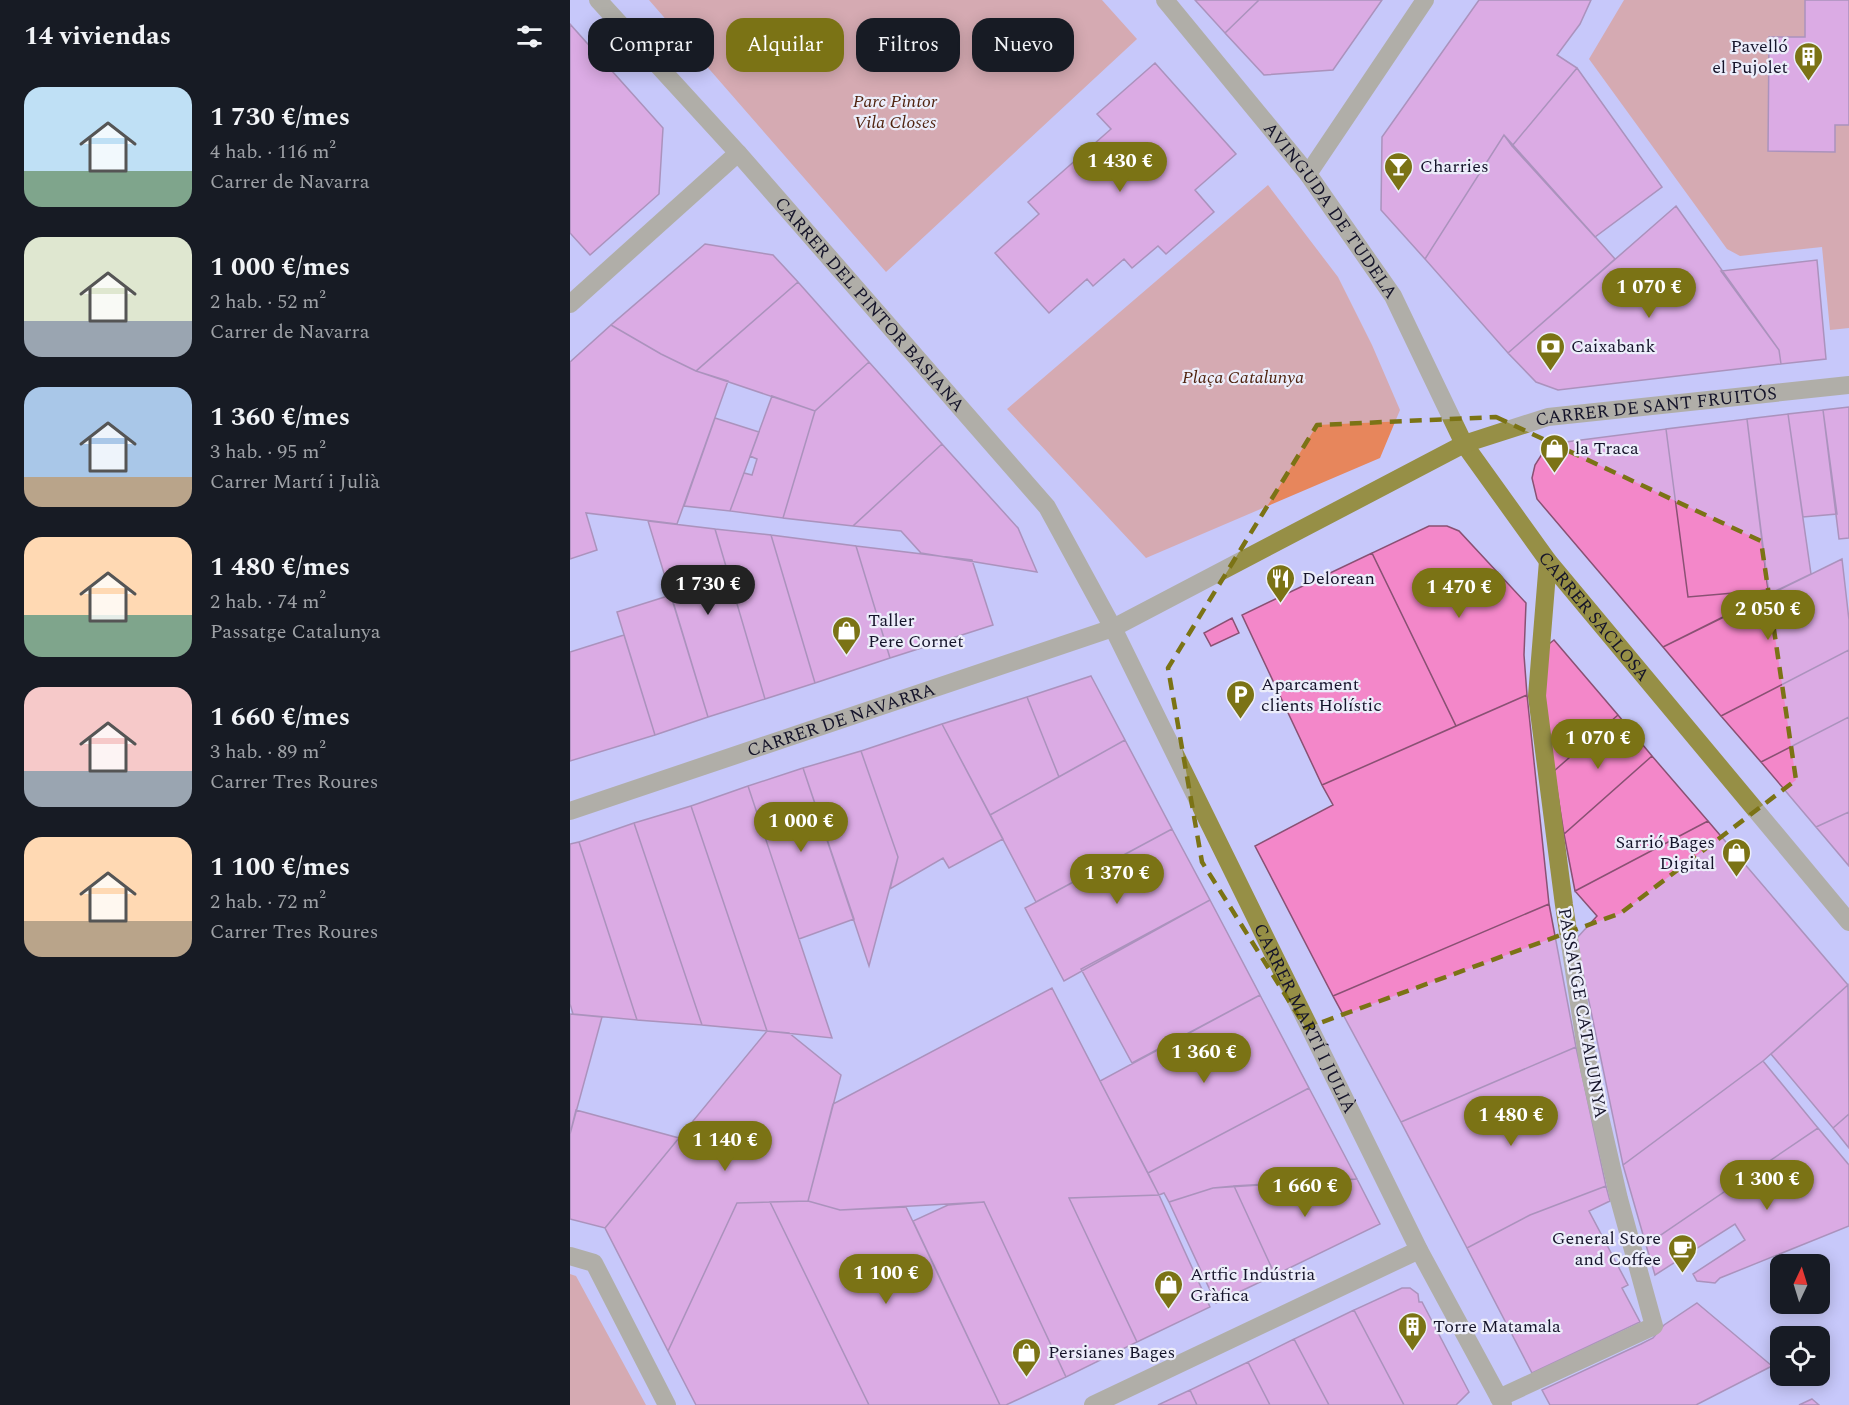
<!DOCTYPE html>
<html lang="es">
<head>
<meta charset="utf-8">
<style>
  :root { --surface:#171b24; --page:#242831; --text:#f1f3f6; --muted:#9ea1a6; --accent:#7b7315 }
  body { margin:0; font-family:Spectral,serif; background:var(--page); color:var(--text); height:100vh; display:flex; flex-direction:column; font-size:22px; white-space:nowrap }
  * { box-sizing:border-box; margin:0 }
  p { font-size:20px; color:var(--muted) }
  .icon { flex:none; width:33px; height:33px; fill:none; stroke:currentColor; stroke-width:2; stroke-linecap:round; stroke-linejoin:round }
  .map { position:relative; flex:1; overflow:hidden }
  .details { display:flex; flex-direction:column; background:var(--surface); width:570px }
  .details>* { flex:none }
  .top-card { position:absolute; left:18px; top:18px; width:570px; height:54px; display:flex; gap:12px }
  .needle { width:39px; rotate:4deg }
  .fabs { position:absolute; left:1200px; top:1254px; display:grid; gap:12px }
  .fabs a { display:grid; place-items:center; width:60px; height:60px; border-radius:12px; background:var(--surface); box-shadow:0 3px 15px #0003; font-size:30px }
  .price { position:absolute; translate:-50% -51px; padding:0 14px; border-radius:21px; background:var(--accent); color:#fff; font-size:20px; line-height:39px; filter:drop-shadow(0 2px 3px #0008) }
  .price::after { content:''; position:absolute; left:50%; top:36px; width:18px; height:14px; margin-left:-9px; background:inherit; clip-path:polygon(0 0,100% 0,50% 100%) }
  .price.active { background:#222; color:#fff }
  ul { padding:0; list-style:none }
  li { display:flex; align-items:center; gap:18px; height:150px; padding:0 24px }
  li span { display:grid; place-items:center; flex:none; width:168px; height:120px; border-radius:18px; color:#555 }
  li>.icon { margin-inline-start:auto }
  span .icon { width:72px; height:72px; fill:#fffc; stroke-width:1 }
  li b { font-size:26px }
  h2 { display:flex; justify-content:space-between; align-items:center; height:72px; padding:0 24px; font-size:26px }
  .tag { padding:0 21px; border-radius:18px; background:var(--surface); box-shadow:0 3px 15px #0003; font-size:21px; line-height:54px }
  .tag.active { background:var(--accent); color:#fff }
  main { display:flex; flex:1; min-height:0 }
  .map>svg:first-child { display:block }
  .green { fill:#e7865c }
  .building { fill:#f387c9; stroke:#895173; stroke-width:1.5 }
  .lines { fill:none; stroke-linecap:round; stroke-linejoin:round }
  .street { stroke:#968f46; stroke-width:18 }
  .marked { fill:none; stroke:#7b7315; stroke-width:4.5; stroke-dasharray:12 8; stroke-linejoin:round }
  .labels { text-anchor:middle; stroke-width:4.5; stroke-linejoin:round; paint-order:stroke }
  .poi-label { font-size:18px; fill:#15142a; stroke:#ecedfa; text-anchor:start }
  .park-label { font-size:18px; font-style:italic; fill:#4f230f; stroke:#ecedfa }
  .street-label { font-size:18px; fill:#15142a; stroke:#ecedfa }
</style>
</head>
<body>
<main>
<section class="details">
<h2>14 viviendas<svg class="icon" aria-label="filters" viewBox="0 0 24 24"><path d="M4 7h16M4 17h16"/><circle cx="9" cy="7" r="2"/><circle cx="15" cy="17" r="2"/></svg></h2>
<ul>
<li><span style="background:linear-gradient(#bfe0f5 70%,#7fa58c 0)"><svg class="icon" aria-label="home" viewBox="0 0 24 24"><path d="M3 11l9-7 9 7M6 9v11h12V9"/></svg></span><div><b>1 730 €/mes</b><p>4 hab. · 116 m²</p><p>Carrer de Navarra</p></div></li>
<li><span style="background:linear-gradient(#dfe7d0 70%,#9aa5b1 0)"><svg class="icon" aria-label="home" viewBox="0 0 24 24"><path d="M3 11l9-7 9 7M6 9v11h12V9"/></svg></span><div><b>1 000 €/mes</b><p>2 hab. · 52 m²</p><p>Carrer de Navarra</p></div></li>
<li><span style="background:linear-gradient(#a9c7e8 75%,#b9a48a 0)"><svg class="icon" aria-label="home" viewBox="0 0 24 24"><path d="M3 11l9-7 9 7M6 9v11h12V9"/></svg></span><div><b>1 360 €/mes</b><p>3 hab. · 95 m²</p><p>Carrer Martí i Julià</p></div></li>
<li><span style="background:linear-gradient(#ffd9b3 65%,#7fa58c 0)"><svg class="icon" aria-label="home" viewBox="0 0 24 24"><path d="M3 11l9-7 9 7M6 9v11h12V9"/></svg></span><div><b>1 480 €/mes</b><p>2 hab. · 74 m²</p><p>Passatge Catalunya</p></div></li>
<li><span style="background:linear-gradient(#f6c9c9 70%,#9aa5b1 0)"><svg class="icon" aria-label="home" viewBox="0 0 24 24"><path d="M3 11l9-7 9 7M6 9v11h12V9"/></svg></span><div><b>1 660 €/mes</b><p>3 hab. · 89 m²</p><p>Carrer Tres Roures</p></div></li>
<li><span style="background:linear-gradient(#ffd9b3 70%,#b9a48a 0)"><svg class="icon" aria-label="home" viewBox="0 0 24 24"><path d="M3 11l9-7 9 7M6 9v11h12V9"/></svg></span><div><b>1 100 €/mes</b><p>2 hab. · 72 m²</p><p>Carrer Tres Roures</p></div></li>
</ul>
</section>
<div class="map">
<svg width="1279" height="1405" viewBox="0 0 1279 1405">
  <rect width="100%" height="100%" fill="#c7c8fa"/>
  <!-- green -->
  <path class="green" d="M79,0H532L567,39L316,272Z
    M1054,0H1279V328L1260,330L1252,247L1170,256L1157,249L1019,59Z
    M698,185L768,277L802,345L830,410L810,458L576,558L437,409Z
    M0,1274L6,1276L76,1405H0Z"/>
  <!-- building -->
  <path class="building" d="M625,0H689L655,33Z
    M689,0H812L763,70L694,75L655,33Z
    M909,0H1021L1010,24L987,55L1007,68L942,146L934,135L855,259L811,210L812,137Z
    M1235,0H1279V125H1265V152L1198,151L1199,37H1235Z
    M0,24L93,128L89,194L20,255L0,233Z
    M585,63L666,154L625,190L644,212L596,254L588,246L562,268L554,259L523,286L517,279L479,313L425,253L469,214L458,202L541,129L527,114Z
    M1007,68L1092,187L1025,237L942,146Z
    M934,135L1045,259L938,353L855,259Z
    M1106,206L1209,350L1211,364L988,390L966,382L938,353Z
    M135,244L203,255L228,282L126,371L91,354L41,325Z
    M1247,260L1256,359L1211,364L1209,350L1151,271Z
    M228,282L299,362L245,411L126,371Z
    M41,325L91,354L126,371L158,381L107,524L16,513L27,550L0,559V362Z
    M299,362L372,444L283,526L213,518L245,411Z
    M202,396L245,411L213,518L160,511L174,473L182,475L187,459L180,456Z
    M1279,407V538L1269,539L1253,410Z
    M1253,410L1267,514L1233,517L1218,414Z
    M1218,414L1241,574L1199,594L1177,419Z
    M145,418L189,432L160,511L114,506Z
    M1177,419L1198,590L1118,597L1096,429Z
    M1096,429L1118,597L1198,590L1199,594L1093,647L967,499L962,478L965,465L972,454L988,443Z
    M372,444L448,528L467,572L351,553L331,531L283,526Z
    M78,521L145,529L195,699L138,717Z
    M859,526H877L889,531L956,603L954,655L957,695L886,726L802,553Z
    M145,529L201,535L245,683L195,699Z
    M201,535L286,546L320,658L245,683Z
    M286,546L402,560L423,625L320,658Z
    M802,553L886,726L752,785L672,615Z
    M1272,559L1279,620V650L1151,716L1093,647Z
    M101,595L138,717L85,735L47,612Z
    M662,618L669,633L641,646L634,633Z
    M54,635L85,735L0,761V652Z
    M984,640L1048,715L984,771L974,704L975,647Z
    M1279,650V717L1191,762L1151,716Z
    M521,676L555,740L489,777L457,697Z
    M957,695L979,904L763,996L685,846L763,805L752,785Z
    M457,697L489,777L420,815L372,724Z
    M1048,715L1082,756L994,834L984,771Z
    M1279,717V812L1246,827L1191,762Z
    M372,724L433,839L379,868L373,858L320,889L328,857L291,751Z
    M555,740L602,829L466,902L420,815Z
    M291,751L328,857L299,966L233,768Z
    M1082,756L1138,821L1005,891L994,834Z
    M233,768L284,919L229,939L178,786Z
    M178,786L262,1038L197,1031L121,806Z
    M121,806L197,1031L132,1025L64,823Z
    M1279,812V866L1246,827Z
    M1138,821L1278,985L1193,1061L1053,1165L1006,939L1027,916L1005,891Z
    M64,823L132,1025L67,1020L9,842Z
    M602,829L640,900L494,981L455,908Z
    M9,842L67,1020L3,1014L0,1004V844Z
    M640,900L690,995L562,1063L511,969Z
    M979,904L1006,1047L831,1122L763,996Z
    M1278,985L1279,1114L1263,1128L1201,1054Z
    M482,988L589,1195L499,1198L567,1342L496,1377L414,1202L270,1210L238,1201L263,1104Z
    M690,995L739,1088L578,1173L530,1081Z
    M0,1014L32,1017L0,1134Z
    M197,1031L219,1033L271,1075L238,1201L167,1203L98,1351L35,1228Z
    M1006,1047L1036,1186L960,1215L897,1248L831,1122Z
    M1193,1061L1248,1128L1076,1245L1053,1165Z
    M739,1088L787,1179L643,1188L599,1202L594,1193L589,1195L578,1173Z
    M6,1110L109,1138L35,1228L0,1219V1134Z
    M1279,1114V1148L1263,1128Z
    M1248,1128L1279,1165V1226L1150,1278L1145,1283L1127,1281L1123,1274L1175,1240L1165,1224L1085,1275L1076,1245Z
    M787,1179L810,1224L705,1275L664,1186Z
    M664,1186L705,1275L646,1303L599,1202L643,1188Z
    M1036,1186L1040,1201L1019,1211L1058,1285L1052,1288L1070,1322L962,1373L897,1248L960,1215Z
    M589,1195L640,1307L567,1342L499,1198Z
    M238,1201L270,1210L336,1207L430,1405H299L200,1202Z
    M200,1202L299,1405H126L98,1351L167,1203Z
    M414,1202L496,1377L436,1405H430L343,1221L378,1205Z
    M832,1288H840L848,1294L849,1302H852L899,1392L886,1405H834L784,1310Z
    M1127,1303L1202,1366L1126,1405H980L972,1390L1071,1344L1083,1338L1094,1325Z
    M784,1310L834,1405H759L724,1339Z
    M724,1339L759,1405H700L678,1362Z
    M678,1362L700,1405H627L620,1390Z
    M620,1390L627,1405H588Z
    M1242,1399L1249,1405H1229Z"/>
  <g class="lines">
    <!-- street -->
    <g class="street">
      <path id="s1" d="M28,0L168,153L477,507L543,628L849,1250L933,1405"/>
      <path id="s2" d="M595,0L738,174L823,296L894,444L978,561L1279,922"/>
      <path d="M738,174L855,0"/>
      <path d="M0,304L168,153"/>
      <path id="s3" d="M0,811L543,628L894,444L978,417L1279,385"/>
      <path d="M0,1256L24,1263L97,1405"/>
      <path d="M929,1398L1084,1326L1049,1199L1019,1069L994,905L967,696L978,561"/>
      <path d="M523,1405L849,1250"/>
    </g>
  </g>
  <!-- marked area -->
  <path d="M0 0H1279V1405H0ZM926,417L1191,541L1226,780L1051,913L736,1028L632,862L598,668L747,425Z" fill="#c7c8fa" fill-opacity=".55" fill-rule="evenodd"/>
  <path class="marked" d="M926,417L1191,541L1226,780L1051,913L736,1028L632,862L598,668L747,425Z"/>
  <!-- icons -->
  <defs>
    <symbol id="building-pin" viewBox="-11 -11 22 30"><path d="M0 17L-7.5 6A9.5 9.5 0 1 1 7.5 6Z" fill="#7b7315" stroke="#ecedfa"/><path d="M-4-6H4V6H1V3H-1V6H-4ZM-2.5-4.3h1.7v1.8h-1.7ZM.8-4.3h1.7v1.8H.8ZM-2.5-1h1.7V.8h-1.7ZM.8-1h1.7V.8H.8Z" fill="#fff"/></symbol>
    <symbol id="bar-pin" viewBox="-11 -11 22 30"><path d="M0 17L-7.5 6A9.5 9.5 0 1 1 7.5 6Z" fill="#7b7315" stroke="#ecedfa"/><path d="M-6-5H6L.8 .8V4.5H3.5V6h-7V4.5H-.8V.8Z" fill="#fff"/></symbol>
    <symbol id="bank-pin" viewBox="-11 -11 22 30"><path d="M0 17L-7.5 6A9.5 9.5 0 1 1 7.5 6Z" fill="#7b7315" stroke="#ecedfa"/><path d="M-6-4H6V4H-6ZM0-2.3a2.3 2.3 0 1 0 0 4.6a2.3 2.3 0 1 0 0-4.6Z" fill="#fff"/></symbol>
    <symbol id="shop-pin" viewBox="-11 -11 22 30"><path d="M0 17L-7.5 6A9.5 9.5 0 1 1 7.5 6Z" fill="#7b7315" stroke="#ecedfa"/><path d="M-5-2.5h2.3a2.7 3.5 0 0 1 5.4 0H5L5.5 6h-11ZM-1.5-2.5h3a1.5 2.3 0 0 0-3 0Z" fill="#fff"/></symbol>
    <symbol id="restaurant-pin" viewBox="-11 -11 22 30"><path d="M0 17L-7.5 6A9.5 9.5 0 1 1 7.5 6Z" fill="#7b7315" stroke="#ecedfa"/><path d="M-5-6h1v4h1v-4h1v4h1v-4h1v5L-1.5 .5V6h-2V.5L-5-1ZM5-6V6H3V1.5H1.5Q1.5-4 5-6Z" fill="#fff"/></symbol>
    <symbol id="parking-pin" viewBox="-11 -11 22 30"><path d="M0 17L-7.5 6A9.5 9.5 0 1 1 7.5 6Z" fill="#7b7315" stroke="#ecedfa"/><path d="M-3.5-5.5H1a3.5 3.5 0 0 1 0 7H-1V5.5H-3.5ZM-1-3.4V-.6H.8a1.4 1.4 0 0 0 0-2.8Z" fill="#fff"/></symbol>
    <symbol id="cafe-pin" viewBox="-11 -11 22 30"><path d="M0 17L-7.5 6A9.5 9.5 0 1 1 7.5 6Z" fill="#7b7315" stroke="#ecedfa"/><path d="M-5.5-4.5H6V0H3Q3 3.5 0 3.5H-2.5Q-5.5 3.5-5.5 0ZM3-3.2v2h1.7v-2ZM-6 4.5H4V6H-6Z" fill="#fff"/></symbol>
  </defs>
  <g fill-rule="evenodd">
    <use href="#building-pin" x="1222" y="40" width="33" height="45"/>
    <use href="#bar-pin" x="812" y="150" width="33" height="45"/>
    <use href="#bank-pin" x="964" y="330" width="33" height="45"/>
    <use href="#shop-pin" x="968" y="432" width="33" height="45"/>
    <use href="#restaurant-pin" x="694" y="562" width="33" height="45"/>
    <use href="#shop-pin" x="260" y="614" width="33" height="45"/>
    <use href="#parking-pin" x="654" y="678" width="33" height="45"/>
    <use href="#shop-pin" x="1150" y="836" width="33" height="45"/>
    <use href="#cafe-pin" x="1096" y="1232" width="33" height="45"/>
    <use href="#shop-pin" x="582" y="1268" width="33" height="45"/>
    <use href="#building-pin" x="826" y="1310" width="33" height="45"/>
    <use href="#shop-pin" x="440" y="1336" width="33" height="45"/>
  </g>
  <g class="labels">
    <!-- poi labels -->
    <g class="poi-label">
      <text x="1218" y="52" text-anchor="end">Pavelló<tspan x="1218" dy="21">el Pujolet</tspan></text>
      <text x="850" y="172">Charries</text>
      <text x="1001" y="352">Caixabank</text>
      <text x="1005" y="454">la Traca</text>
      <text x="732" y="584">Delorean</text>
      <text x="298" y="626">Taller<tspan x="298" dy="21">Pere Cornet</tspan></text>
      <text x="691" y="690">Aparcament<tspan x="691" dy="21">clients Holístic</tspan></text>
      <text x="1145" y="848" text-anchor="end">Sarrió Bages<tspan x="1145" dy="21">Digital</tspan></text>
      <text x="1091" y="1244" text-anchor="end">General Store<tspan x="1091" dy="21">and Coffee</tspan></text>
      <text x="620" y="1280">Artfic Indústria<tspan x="620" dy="21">Gràfica</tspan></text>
      <text x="863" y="1332">Torre Matamala</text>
      <text x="478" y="1358">Persianes Bages</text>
    </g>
    <!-- park labels -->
    <g class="park-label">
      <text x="325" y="107">Parc Pintor<tspan x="325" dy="21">Vila Closes</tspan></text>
      <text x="673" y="383">Plaça Catalunya</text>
    </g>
    <!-- street labels -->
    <g class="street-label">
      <text dy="6" stroke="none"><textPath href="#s2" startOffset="268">AVINGUDA DE TUDELA</textPath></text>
      <text dy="6" stroke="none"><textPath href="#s1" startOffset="408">CARRER DEL PINTOR BASIANA</textPath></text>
      <text dy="6" stroke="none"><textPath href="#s3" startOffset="1166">CARRER DE SANT FRUITÓS</textPath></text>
      <text dy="6" stroke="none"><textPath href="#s2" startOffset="754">CARRER SACLOSA</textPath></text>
      <text dy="6" stroke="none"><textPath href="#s3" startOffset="286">CARRER DE NAVARRA</textPath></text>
      <text transform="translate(1013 1013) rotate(80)" y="6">PASSATGE CATALUNYA</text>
      <text dy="6" stroke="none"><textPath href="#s1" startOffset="1250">CARRER MARTÍ I JULIÀ</textPath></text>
    </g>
  </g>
</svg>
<div class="fabs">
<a><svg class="needle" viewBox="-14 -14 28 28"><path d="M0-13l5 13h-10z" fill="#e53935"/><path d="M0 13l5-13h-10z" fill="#9ea1a6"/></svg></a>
<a><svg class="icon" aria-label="locate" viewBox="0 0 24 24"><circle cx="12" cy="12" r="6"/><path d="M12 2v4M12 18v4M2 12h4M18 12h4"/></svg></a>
</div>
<b class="price" style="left:550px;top:193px">1 430 €</b>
<b class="price" style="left:1079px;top:319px">1 070 €</b>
<b class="price active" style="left:138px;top:616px">1 730 €</b>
<b class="price" style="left:889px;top:619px">1 470 €</b>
<b class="price" style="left:1198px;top:641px">2 050 €</b>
<b class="price" style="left:1028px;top:770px">1 070 €</b>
<b class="price" style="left:231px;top:853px">1 000 €</b>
<b class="price" style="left:547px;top:905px">1 370 €</b>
<b class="price" style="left:634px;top:1084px">1 360 €</b>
<b class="price" style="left:941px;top:1147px">1 480 €</b>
<b class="price" style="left:155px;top:1172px">1 140 €</b>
<b class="price" style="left:1197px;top:1211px">1 300 €</b>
<b class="price" style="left:735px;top:1218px">1 660 €</b>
<b class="price" style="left:316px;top:1305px">1 100 €</b>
<div class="top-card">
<a class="tag">Comprar</a>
<a class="tag active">Alquilar</a>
<a class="tag">Filtros</a>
<a class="tag">Nuevo</a>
</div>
</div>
</main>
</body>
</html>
